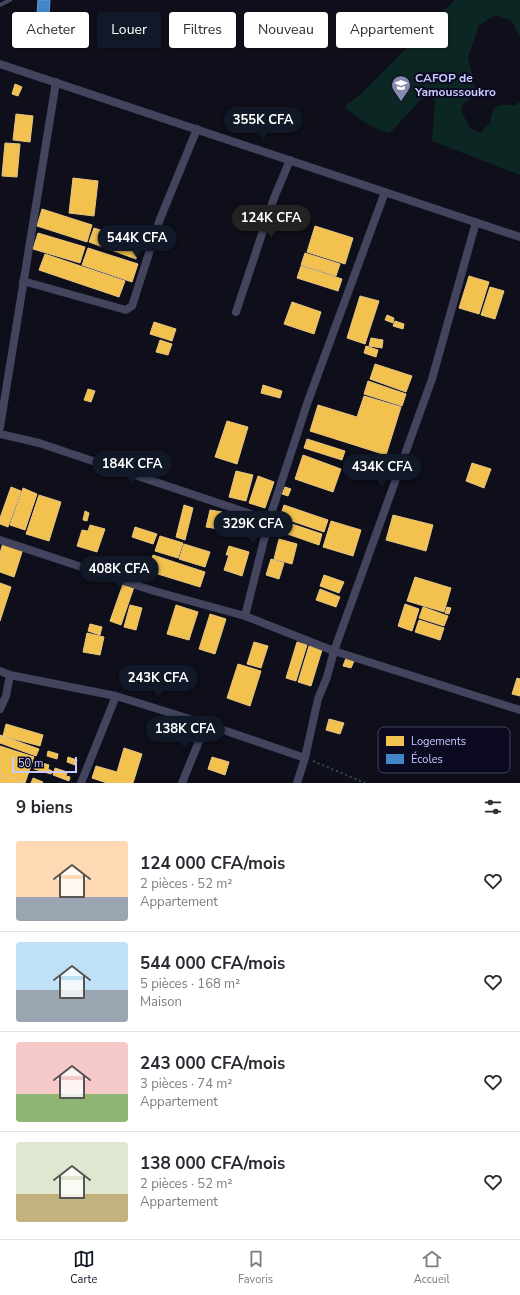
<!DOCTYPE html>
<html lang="fr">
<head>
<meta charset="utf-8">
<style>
  :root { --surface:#fff; --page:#f7f7f7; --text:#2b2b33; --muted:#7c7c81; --line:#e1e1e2; --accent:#111827 }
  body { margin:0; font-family:"Nunito Sans",sans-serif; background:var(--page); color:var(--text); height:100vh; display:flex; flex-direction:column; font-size:15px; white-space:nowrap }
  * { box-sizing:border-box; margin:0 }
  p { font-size:13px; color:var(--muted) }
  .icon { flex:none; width:22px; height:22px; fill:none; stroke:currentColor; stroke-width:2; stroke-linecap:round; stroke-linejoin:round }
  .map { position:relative; height:783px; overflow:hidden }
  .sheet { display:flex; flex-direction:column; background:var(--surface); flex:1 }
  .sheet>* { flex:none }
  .top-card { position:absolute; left:12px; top:12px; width:496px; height:36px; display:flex; gap:8px }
  .scale { position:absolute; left:12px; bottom:10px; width:65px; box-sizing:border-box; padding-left:4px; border:2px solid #c9caff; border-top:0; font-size:11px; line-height:14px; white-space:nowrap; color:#c9caff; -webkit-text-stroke:3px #0b0a20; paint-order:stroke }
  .price { position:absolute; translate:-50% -34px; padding:0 9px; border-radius:14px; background:var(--accent); color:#fff; font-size:13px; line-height:26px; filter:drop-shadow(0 1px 2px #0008) }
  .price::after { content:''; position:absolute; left:50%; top:24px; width:12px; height:9px; margin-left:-6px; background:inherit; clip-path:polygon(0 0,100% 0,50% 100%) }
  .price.current { background:#222; color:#fff }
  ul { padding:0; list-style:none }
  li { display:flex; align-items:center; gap:12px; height:100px; padding:0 16px }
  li+li { border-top:1px solid var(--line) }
  li span { display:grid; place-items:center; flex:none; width:112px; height:80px; border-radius:4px; color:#555 }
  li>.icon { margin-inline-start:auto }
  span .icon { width:48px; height:48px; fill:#fffc; stroke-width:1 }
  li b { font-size:17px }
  h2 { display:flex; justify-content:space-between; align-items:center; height:48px; padding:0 16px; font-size:17px }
  .pill { padding:0 14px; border-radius:4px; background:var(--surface); box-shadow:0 1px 3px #0004; font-size:14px; line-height:36px }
  .pill.current { background:var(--accent); color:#fff }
  .menu { display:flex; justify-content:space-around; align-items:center; height:56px; border-top:1px solid var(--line); background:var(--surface); font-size:11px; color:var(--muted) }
  .menu a { display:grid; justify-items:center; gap:2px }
  .menu .current { color:var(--accent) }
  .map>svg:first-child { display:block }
  .green { fill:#0c2624 }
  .homes { fill:#f2c14e; stroke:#e6c483 }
  .schools { fill:#3f88c5; stroke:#689cd6 }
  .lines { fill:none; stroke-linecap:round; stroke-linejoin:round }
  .path { stroke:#415662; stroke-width:1.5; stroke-dasharray:2 3; stroke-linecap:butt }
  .service { stroke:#42455d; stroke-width:4 }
  .minor { stroke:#42455d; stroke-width:8 }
  .labels { text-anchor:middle; stroke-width:4; stroke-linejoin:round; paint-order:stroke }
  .poi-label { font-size:12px; font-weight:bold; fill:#c9caff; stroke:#0b0a20; text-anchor:start }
  .key { fill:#0b0a20; stroke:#444463; stroke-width:1 }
  .key-label { font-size:11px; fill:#c9caff }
</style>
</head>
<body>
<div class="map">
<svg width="520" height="783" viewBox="0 0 520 783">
  <rect width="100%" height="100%" fill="#0f0f1b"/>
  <!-- green -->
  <path class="green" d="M455,0H520V37L511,20L496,15L479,25L468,57L477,95L463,103L461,111L470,128L480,133L490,123L493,110L500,105H515L520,102V175L432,141L435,101L428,92L390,133C378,131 353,117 345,106L362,93Z"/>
  <!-- homes -->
  <path class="homes" d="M15,84L22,87L18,96L12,94Z
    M16,114L33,116L30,142L13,140Z
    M5,143L20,144L17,177L2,176Z
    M73,178L98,181L94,216L69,213Z
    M42,209L92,225L87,242L37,226Z
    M315,226L353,238L345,264L307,252Z
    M94,228L141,243L136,259L89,242Z
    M38,233L85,247L80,263L33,249Z
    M88,248L138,264L132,282L82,265Z
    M305,253L340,264L336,276L301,265Z
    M45,254L125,281L119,297L39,270Z
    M301,266L342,279L338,291L297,278Z
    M469,276L489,282L479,314L459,308Z
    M490,287L504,291L495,319L481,315Z
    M360,296L379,301L365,344L347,338Z
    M292,302L321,312L314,334L284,324Z
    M387,315L394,318L393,323L385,320Z
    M395,321L404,324L403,329L393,326Z
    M154,322L176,329L172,341L150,334Z
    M371,338L383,340L382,348L369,346Z
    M160,340L172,344L168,355L156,352Z
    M366,346L378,350L376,357L364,353Z
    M375,364L412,376L406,392L370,379Z
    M368,381L406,394L402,406L364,394Z
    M263,385L282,391L280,398L261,393Z
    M88,389L95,391L91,402L84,400Z
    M364,396L401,407L386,455L310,431L318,405L357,417Z
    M227,421L248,427L237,464L215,457Z
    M307,439L345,451L342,460L304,448Z
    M303,455L341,469L333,492L295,479Z
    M472,463L491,469L484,488L466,481Z
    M236,471L253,475L246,501L229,497Z
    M258,476L274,482L265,508L249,503Z
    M11,487L21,491L8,527L0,524V518Z
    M285,487L291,489L288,496L282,494Z
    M23,488L37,494L25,530L10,525Z
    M39,495L61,502L49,541L26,534Z
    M184,505L193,508L185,540L176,537Z
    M284,505L328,520L324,532L280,517Z
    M210,510L222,512L219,529L206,527Z
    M85,511L89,513L87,521L83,520Z
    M393,515L433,525L426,551L386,540Z
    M280,520L322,534L319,545L276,530Z
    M331,521L361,530L353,556L323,547Z
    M90,525L105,529L97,552L77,546L82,530L88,531Z
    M135,527L157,534L153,544L132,537Z
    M160,536L183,543L178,558L155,551Z
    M279,539L297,544L292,564L274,559Z
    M3,543L23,549L14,577L0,572V553Z
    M184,544L210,552L205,567L179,559Z
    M229,546L249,552L242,576L224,570L229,555H226Z
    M153,555L205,572L200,587L148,571Z
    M271,559L284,563L279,579L266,575Z
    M324,575L344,582L339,593L320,586Z
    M415,577L451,588L444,612L407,601Z
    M0,583L11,587L0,621Z
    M123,584L134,587L121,625L110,621Z
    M320,589L340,597L336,607L316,600Z
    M405,604L419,609L412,631L398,626Z
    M130,605L142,608L136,630L124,627Z
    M176,605L198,612L189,640L167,634Z
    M423,607L448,616L444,626L419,618Z
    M447,607L451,608L449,614L445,613Z
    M210,614L226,619L215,654L199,649Z
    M419,620L444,628L440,640L415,632Z
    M90,624L102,627L100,635L88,631Z
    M87,633L104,637L100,655L83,652Z
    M254,642L268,646L261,668L247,664Z
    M297,642L307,645L296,681L286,678Z
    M309,646L322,650L311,686L298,682Z
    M346,658L354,661L351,668L343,666Z
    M238,664L261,671L250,706L227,698Z
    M517,678L520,679V696L512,694Z
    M329,719L344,723L340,734L326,730Z
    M6,724L43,735L40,746L3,736Z
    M0,735L39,749L36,756L0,743Z
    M0,746L34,757L25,783L0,774Z
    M124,748L142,754L133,783H107L92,778L96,766L117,772Z
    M48,751L58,754L57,759L47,756Z
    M68,757L77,760L75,765L67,762Z
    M212,757L229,762L225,775L208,769Z
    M36,761L49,765L48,769L52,771L51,774L34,769Z
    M55,768L67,772L66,776L70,777L69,781L53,775Z
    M0,774L25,783H0Z
    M33,778L43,782L42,783H31Z"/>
  <!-- schools -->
  <path class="schools" d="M38,0H50L49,16L37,15Z"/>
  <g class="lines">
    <!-- path -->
    <path class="path" d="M313,761L365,783"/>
    <!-- service -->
    <path class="service" d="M0,5L10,0"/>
    <!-- minor -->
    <path class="minor" d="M0,64L520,237
      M385,192L307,404L269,520L245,616L334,651L520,710
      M23,281L126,310L132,306L160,219L197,129
      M236,312L274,198L290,160
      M0,427L56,82
      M0,434L39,443L269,520
      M0,540L154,591L245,616
      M0,671L10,675L116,696L206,724L305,758
      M0,709L6,696L10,675
      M81,783L116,696
      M182,783L206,724
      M297,783L305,758L318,699L327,677L334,651L432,379L476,222"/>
  </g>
  <!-- icons -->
  <defs>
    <symbol id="school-pin" viewBox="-11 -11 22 30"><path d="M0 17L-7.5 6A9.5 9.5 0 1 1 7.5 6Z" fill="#8889af" stroke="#0b0a20"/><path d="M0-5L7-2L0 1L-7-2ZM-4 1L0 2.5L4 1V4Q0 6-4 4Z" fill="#fff"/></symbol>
  </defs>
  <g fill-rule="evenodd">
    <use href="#school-pin" x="390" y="74" width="22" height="30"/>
  </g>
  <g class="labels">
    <!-- poi labels -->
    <g class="poi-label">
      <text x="415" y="82">CAFOP de<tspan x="415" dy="14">Yamoussoukro</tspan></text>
    </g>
  </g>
  <!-- legend -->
  <rect x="378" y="727" width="132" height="46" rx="6" class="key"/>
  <rect x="386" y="736" width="18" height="10" fill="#f2c14e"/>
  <rect x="386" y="754" width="18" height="10" fill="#3f88c5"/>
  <g class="key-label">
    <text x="411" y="745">Logements</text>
    <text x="411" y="763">Écoles</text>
  </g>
</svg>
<div class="scale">50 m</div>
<b class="price" style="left:263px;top:141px">355K CFA</b>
<b class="price current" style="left:271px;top:239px">124K CFA</b>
<b class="price" style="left:137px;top:259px">544K CFA</b>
<b class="price" style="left:132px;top:485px">184K CFA</b>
<b class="price" style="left:382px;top:488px">434K CFA</b>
<b class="price" style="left:253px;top:545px">329K CFA</b>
<b class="price" style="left:119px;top:590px">408K CFA</b>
<b class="price" style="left:158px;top:699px">243K CFA</b>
<b class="price" style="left:185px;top:750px">138K CFA</b>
<div class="top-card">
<a class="pill">Acheter</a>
<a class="pill current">Louer</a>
<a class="pill">Filtres</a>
<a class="pill">Nouveau</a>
<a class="pill">Appartement</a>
</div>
</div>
<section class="sheet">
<h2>9 biens<svg class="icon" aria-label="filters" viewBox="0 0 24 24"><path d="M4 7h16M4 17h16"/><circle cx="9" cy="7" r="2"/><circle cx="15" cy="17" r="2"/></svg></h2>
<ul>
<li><span style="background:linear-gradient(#ffd9b3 70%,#9aa5b1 0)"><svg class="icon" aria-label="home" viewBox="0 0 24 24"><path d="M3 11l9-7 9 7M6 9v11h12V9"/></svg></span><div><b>124 000 CFA/mois</b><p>2 pièces · 52 m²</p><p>Appartement</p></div><svg class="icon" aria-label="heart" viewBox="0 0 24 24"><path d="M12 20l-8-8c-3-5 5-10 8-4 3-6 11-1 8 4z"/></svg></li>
<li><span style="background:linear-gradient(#bfe0f5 60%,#9aa5b1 0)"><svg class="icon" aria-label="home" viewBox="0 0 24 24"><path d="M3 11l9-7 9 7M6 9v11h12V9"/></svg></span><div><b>544 000 CFA/mois</b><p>5 pièces · 168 m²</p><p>Maison</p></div><svg class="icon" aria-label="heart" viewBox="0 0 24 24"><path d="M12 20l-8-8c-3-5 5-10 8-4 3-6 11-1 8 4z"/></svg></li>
<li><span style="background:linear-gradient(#f6c9c9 65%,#8fb573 0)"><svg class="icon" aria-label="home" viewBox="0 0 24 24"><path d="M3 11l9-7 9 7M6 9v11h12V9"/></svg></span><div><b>243 000 CFA/mois</b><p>3 pièces · 74 m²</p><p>Appartement</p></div><svg class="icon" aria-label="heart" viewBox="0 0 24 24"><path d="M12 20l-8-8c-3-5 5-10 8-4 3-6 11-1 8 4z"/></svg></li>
<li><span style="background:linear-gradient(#dfe7d0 65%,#c2b280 0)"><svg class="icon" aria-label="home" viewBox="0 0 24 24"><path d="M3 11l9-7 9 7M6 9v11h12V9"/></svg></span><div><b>138 000 CFA/mois</b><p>2 pièces · 52 m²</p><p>Appartement</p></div><svg class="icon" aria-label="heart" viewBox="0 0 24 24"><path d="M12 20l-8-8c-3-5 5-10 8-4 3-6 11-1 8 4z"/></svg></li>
</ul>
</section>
<nav class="menu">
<a class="current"><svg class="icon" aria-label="map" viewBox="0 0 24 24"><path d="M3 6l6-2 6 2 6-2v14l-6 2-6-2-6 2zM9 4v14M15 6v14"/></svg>Carte</a>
<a><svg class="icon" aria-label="saved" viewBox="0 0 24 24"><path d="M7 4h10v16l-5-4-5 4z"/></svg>Favoris</a>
<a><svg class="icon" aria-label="home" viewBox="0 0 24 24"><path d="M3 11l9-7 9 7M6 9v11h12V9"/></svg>Accueil</a>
</nav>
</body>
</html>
